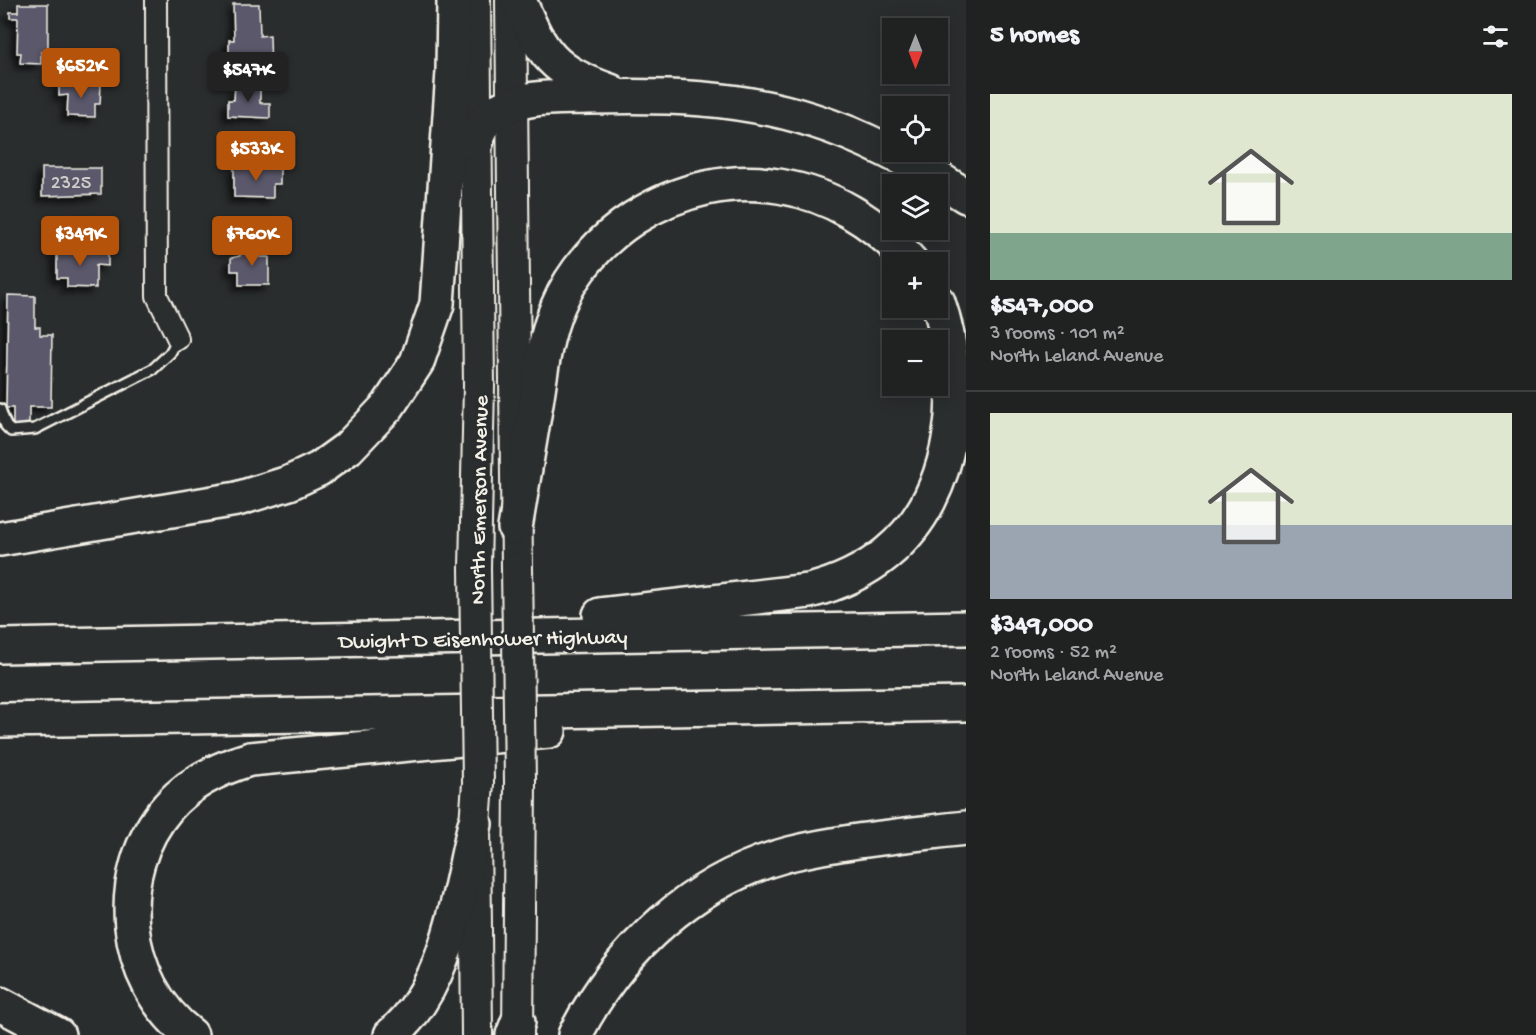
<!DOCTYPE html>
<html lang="en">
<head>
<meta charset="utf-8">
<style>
  :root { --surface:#202222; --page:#2d2f2f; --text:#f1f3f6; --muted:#a2a4a5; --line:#3d3f40; --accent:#b45309 }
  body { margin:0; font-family:"Gochi Hand",sans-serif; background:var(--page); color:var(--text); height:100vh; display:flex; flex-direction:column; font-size:22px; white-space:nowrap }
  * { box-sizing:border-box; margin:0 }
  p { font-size:20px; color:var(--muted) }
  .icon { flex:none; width:33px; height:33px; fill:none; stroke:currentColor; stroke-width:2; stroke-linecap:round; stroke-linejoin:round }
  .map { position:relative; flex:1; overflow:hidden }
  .details { display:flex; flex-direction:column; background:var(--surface); width:570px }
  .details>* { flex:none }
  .needle { width:39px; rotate:180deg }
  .fabs { position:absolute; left:882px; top:18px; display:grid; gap:12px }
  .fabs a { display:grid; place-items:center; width:66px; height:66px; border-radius:0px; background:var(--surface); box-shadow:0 3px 15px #0003,0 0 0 2px var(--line); font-size:30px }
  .price { position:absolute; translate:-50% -51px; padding:0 14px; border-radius:6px; background:var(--accent); color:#fff; font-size:20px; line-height:39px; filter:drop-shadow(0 2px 3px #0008) }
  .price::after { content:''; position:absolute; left:50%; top:36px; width:18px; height:14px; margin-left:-9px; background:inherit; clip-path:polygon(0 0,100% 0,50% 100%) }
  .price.on { background:#222; color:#fff }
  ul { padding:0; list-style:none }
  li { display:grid; align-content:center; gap:12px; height:318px; padding:0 24px }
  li+li { border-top:2px solid var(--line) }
  li span { display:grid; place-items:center; height:186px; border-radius:0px; color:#555 }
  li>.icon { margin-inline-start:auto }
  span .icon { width:108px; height:108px; fill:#fffc; stroke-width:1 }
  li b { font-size:26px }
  h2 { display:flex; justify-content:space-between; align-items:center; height:72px; padding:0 24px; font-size:26px }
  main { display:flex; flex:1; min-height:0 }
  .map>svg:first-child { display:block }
  .building { fill:#5a596b; stroke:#f4f1e8; stroke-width:1.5; filter:url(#shadow) }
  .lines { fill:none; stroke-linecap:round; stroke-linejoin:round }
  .lane-casing { stroke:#f4f1e8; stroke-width:14 }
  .street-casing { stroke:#f4f1e8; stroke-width:24 }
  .primary-casing { stroke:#f4f1e8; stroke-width:34 }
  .highway-casing { stroke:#f4f1e8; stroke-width:38 }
  .lane { stroke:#2a2d2e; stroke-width:9 }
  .street { stroke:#2a2d2e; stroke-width:20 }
  .primary { stroke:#2a2d2e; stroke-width:30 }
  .highway { stroke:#2a2d2e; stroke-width:33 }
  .primary-bridge-casing { stroke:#f4f1e8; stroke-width:34; stroke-linecap:butt }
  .primary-bridge { stroke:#2a2d2e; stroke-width:30 }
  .labels { text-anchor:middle; stroke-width:6; stroke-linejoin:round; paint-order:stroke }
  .number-label { font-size:20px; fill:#cecbc9 }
  .street-label { font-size:22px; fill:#f4f1e8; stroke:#2a2d2e }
</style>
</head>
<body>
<main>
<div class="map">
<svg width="966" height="1035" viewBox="0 0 966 1035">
  <defs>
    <filter id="shadow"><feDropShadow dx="-5.5" dy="5.5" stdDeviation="3" flood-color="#0009"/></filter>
  </defs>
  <rect width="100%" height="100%" fill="#2a2d2e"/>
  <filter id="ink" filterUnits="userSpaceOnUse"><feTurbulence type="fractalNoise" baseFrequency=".0167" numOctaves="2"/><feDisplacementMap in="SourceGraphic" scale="12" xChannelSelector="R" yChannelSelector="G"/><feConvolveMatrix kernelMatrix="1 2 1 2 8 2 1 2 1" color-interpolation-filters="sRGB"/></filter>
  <g filter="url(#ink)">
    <!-- building -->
    <path class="building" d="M18,4H48V52H41V64L20,63L21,53H17L18,18H10V12H18Z
      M233,4H259L260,36L270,35L271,75L234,76V58H229V40H234Z
      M59,84L101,85L100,104H95V117L67,116L68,95L59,96Z
      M235,86H260V103H270V118L228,116V100H234Z
      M234,167H280V184H273V198L234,197Z
      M42,168H101V194L42,196Z
      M241,247H260V257H269V285H239V271H231V258L240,256Z
      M57,250L108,251V266L96,265V288L67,287V278H57Z
      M8,295L35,296V327H40V335H52L51,407H29V425H13V408H6Z"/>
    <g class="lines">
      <defs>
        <path id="lane" d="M0,409L6,426L11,431L35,429L153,369L170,353L178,339"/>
        <path id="street" d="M156,0L157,296L178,339"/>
        <path id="primary" d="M511,0L517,568
          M475,568L479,386L475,0
          M477,1035L475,824L478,783
          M518,1035L520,782"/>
        <path id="highway" d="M519,0C542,55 553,71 610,91
          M476,143C479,131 484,120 494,113C520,95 557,98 587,97C663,95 738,96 812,120C866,137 918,165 966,196
          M515,528C522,487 529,445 536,403C541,371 545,336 558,306C573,270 602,239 634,218C728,158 839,179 911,262
          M0,539L237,499L289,483L319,469L348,448L388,406L417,362L437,304L453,72L454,0
          M600,615L809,591C837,584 865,571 887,553C958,495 966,383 938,302
          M0,646L966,628
          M0,720L966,704
          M0,1004L58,1035
          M191,1035C121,982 111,873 168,807C190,782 219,768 250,759L549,731
          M391,1035C449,987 458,894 475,824
          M513,1035L518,1022
          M575,1035C619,949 694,879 789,854C847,840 907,835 966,828"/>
      </defs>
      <!-- lane casing -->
      <use href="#lane" class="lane-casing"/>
      <!-- street casing -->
      <use href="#street" class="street-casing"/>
      <!-- primary casing -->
      <use href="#primary" class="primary-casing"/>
      <!-- highway casing -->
      <use href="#highway" class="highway-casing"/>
      <!-- lane -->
      <use href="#lane" class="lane"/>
      <!-- street -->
      <use href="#street" class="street"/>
      <!-- primary -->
      <use href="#primary" class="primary"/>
      <!-- highway -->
      <use href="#highway" class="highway"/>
      <defs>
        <path id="primary-bridge" d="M475,568L478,783
          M517,568L520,782"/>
      </defs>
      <!-- primary-bridge casing -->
      <use href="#primary-bridge" class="primary-bridge-casing"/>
      <!-- primary-bridge -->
      <use href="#primary-bridge" class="primary-bridge"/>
    </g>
  </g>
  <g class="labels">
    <!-- number labels -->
    <g class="number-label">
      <text x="71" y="188">2325</text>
    </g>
    <!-- street labels -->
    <g class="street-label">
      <text transform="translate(477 500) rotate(-89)" y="8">North Emerson Avenue</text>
      <text transform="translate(483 637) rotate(-1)" y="8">Dwight D Eisenhower Highway</text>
    </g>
  </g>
</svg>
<div class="fabs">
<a><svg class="needle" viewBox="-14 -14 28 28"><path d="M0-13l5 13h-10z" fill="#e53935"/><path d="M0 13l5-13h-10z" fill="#a2a4a5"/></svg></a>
<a><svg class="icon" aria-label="locate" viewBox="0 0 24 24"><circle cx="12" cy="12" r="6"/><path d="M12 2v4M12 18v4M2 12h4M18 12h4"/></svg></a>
<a><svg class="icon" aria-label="layers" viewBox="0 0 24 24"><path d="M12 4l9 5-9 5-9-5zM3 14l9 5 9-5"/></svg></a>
<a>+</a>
<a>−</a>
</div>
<b class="price" style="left:81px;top:99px">$652K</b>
<b class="price on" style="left:248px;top:103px">$547K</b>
<b class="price" style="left:256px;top:182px">$533K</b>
<b class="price" style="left:80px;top:267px">$349K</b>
<b class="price" style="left:252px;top:267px">$760K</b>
</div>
<section class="details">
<h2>5 homes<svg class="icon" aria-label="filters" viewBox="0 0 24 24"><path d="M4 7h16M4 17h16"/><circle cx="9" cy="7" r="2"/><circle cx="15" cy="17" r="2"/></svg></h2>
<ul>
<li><span style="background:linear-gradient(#dfe7d0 75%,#7fa58c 0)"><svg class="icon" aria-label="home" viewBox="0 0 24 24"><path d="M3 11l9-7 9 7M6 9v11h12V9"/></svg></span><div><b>$547,000</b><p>3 rooms · 101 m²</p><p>North Leland Avenue</p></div></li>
<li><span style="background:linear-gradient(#dfe7d0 60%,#9aa5b1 0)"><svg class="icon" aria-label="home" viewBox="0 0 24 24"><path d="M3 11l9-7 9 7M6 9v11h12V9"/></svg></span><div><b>$349,000</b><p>2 rooms · 52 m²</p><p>North Leland Avenue</p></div></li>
</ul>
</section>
</main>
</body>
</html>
